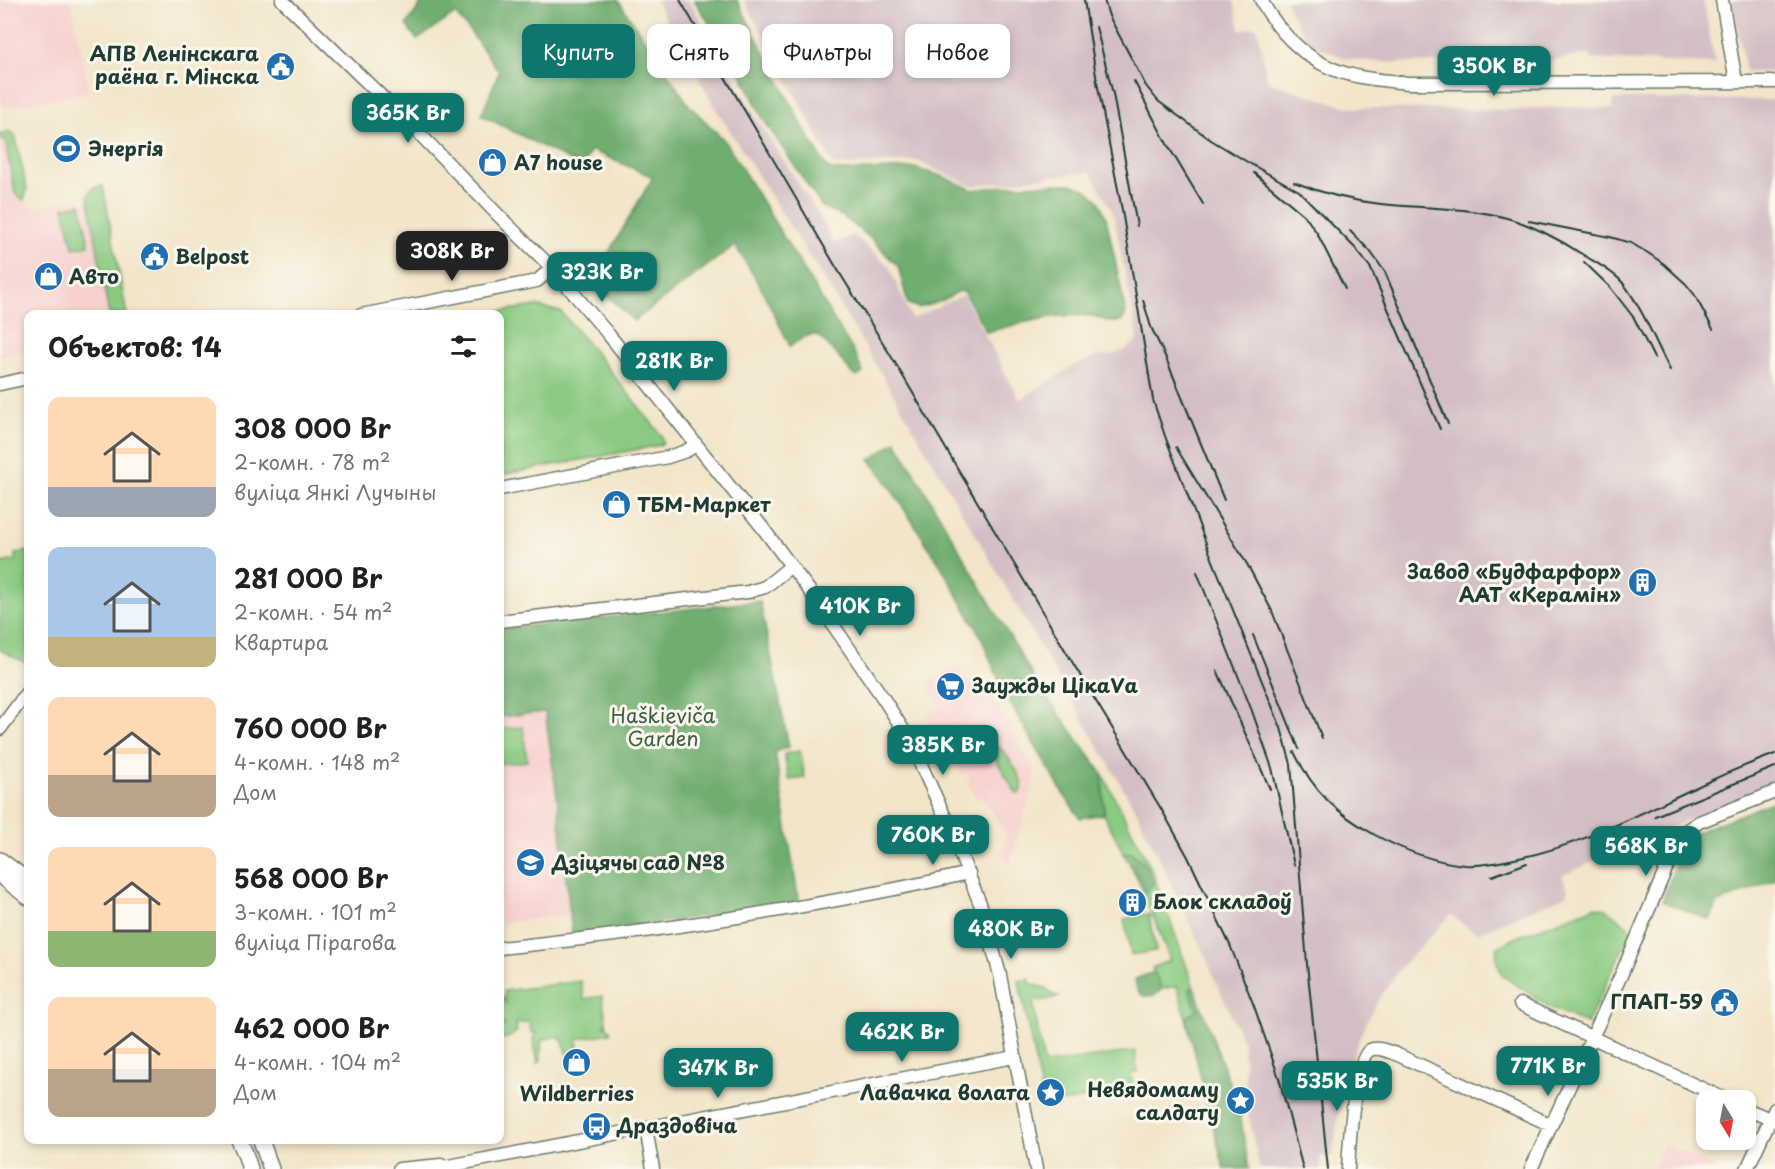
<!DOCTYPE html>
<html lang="ru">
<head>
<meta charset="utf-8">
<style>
  :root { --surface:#fff; --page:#f6f6f6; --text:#202124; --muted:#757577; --accent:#0f766e }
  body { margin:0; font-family:"Playpen Sans",sans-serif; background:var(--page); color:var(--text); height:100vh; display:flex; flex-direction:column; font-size:22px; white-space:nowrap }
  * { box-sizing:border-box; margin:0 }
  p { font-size:20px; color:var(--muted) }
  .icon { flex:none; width:33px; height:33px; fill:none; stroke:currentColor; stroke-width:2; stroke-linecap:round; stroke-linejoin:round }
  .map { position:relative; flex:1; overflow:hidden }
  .panel { position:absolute; left:24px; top:310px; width:480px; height:834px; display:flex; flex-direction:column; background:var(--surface); border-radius:12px; box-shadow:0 3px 9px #0003 }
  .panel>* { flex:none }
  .hud { position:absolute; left:522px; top:24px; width:570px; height:54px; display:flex; gap:12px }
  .needle { width:39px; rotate:170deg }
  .controls { position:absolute; left:1696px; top:1090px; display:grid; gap:12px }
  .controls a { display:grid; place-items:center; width:60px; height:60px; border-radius:12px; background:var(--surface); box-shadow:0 3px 9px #0003; font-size:30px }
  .price { position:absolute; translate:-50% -51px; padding:0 14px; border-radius:12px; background:var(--accent); color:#fff; font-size:20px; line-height:39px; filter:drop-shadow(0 2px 3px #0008) }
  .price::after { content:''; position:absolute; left:50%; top:36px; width:18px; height:14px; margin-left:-9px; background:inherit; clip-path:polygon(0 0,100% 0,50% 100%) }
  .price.selected { background:#222; color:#fff }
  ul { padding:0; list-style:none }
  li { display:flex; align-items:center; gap:18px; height:150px; padding:0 24px }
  li span { display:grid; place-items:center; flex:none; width:168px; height:120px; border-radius:12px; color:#555 }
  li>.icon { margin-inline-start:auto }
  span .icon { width:72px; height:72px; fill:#fffc; stroke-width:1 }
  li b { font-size:26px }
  h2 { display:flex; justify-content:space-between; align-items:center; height:72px; padding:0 24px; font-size:26px }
  .pill { padding:0 21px; border-radius:12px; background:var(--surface); box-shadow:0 3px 9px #0003; font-size:21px; line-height:54px }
  .pill.selected { background:var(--accent); color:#fff }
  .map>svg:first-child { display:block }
  .built { fill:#f7d0ce }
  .industrial { fill:#d2bec4 }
  .green { fill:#8aca81; stroke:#54845a; stroke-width:1.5 }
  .forest { fill:#6fae6f; stroke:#477652; stroke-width:1.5 }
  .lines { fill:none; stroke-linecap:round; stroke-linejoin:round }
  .minor-casing { stroke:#697868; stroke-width:15 }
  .major-casing { stroke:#697868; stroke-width:18 }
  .minor { stroke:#fff; stroke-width:12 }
  .major { stroke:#fff; stroke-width:15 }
  .rail { stroke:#1f3d34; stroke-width:2 }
  .labels { text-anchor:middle; stroke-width:6; stroke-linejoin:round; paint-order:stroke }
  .poi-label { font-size:20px; font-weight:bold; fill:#1f3d34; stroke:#fbf7ec; text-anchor:start }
  .park-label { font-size:20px; fill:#3a6047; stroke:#fbf7ec }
</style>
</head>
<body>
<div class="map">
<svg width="1775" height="1169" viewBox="0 0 1775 1169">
  <rect width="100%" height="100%" fill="#fbf7ec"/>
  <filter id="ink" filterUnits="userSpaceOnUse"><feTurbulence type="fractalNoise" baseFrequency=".0167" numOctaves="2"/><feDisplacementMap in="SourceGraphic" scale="12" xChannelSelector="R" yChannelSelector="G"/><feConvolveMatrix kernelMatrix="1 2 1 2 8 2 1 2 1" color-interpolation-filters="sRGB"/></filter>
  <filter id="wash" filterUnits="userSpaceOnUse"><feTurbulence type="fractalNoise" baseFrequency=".008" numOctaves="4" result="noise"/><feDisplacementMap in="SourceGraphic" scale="24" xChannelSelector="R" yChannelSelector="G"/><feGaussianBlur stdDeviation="1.35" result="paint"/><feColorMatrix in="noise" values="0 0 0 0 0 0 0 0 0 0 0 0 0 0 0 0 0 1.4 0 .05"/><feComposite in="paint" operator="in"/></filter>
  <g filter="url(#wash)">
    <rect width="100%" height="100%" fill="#f2e5c9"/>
    <!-- built -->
    <path class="built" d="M0,0H71L89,92L7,108L0,102Z
      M0,139L4,142L14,195L35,208L78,199L88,205L109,315H28V351L0,357Z
      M958,665L972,687L980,685L987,689L1035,771V778L1010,864L1002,856L1007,841L1005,832L981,796L977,799L966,782L971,780L970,776L967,773L963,776L956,765L961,761L959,758L956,755L950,759L926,717L940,706L927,683Z
      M545,712L558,804L568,915L500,923V717Z
      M1664,1144L1719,1169H1652Z"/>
    <!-- industrial -->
    <path class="industrial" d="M655,0H689L754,114L825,225L834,243L853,235L888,265L912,319L963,295L1020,400L1076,364L1095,357L1116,354L1127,349L1138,339L1113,212L1090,172L972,186L917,161L834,166L744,0H1234L1240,30L1257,27L1268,82L1344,106L1359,108L1529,110L1530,108L1566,107L1612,109L1613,99L1775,100V783L1627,846L1562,876L1568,889L1567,895L1477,933L1457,920L1452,914L1401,967L1377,1002L1362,1031L1353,1055L1339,1112L1332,1156H1320L1321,1169H1260L1247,1110L1243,1042L1200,945L1137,812L882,375L834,295L718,112Z
      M1285,0H1703L1715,64L1591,59L1590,54L1491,71L1489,60L1460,62L1395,63L1348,59L1308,43L1290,12L1288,3H1286Z
      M1732,0H1775V72H1746Z"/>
    <!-- green -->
    <path class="green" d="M10,131L15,135L27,190L24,200L15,194L5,141L0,137V133Z
      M103,186L127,315H109L88,196L93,187Z
      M81,204L89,245L73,248L64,207Z
      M536,306L561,312L603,362L662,436L663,442L661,445L500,475V315H474Z
      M28,551V659L26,663L0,650V563L16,560L15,554Z
      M523,727L527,761L500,764V729Z
      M997,746C1005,750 1020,774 1022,784C1023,789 1022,788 1020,793H1016L995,758L998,756L993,747Z
      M800,751L805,778L789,780L784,754Z
      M1102,773L1152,870L1194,987L1189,989L1197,1010L1186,1018L1177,986L1162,989L1152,968L1170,960L1144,893L1153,883L1131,852L1124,854L1104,814Z
      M1595,907L1606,909L1632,930L1587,1024L1550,1007L1503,976L1496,960L1497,948L1514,938Z
      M1149,914L1156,951L1131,955L1124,919Z
      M1029,979L1031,984L1046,988L1053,995L1060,997L1033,1002L1044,1064L1135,1051L1137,1072L1131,1073L1133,1089L1052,1105L1051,1101L1042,1096L1019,981Z
      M581,981L584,999L602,996L607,1026L603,1024L610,1030V1033L577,1039L579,1055L568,1056L566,1049L559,1036L544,1039L541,1042C542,1048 540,1053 541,1059L538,1063L533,1039L536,1032L531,1033L529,1022L516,1024L517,1031L510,1037L500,1039V1025H506L500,1022V996H502L506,1004L504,991Z"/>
    <!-- forest -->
    <path class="forest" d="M424,0H618L689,105L725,141L855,354L863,372L859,376H855C847,369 824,337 816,335C807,333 797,342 790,346L759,284L735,245L634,321L597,286L599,265L611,249L653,177L591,150L582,167L481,115L499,72L470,31L455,14L417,40L406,25Z
      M694,0H737L803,127L828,169L841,171L914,168L941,176L973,190L1013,185L1071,184L1087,190L1099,201L1106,217L1126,313L1122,321C1105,325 1106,318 1092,316C1083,314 1072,316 1064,316C1037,317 1012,327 986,332L964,292L959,291L944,300L919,308L908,304L898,266L868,236L842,216L822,207L763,119L738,67Z
      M896,441L1038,685L1102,773L1104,814L1080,818L1064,795L1003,691L981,637L941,566L888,484L870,460Z
      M760,601L789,747L775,752L799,903L572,935L558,804L545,712L500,717V629Z
      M1775,801V880L1718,903L1710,920L1662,901L1683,845L1694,833Z
      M1131,852L1145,864L1154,883L1144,893L1138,879L1124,854Z
      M1154,972L1162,989L1154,996H1143L1137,990L1135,979Z
      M1194,987L1239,1109L1249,1169H1224L1186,1018L1197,1010L1189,989Z"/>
  </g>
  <g filter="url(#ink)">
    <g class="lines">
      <defs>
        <path id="minor" d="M282,0L412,126L503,220L552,268L609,335L762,527L812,594L883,698L904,731L921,765L949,826L981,906L1000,975L1036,1169
          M1261,0C1281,37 1314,68 1356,76C1373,80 1391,81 1408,83L1775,82
          M1722,0L1736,82
          M361,315L537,281L552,268
          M0,384L28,378
          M500,489L668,457L686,451L696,445
          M500,621L748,592L765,587L791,566
          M0,729L28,691
          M500,948C552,942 606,937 658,929C762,914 866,897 969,873
          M1520,1004L1729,1101
          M1746,1109L1775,1121
          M646,1128L653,1169
          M399,1169L441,1165
          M433,1169L1014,1057
          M1348,1169C1349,1150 1354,1057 1370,1050C1378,1046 1390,1052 1398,1055L1551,1125
          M1531,1169L1622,973L1679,838L1687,830L1699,822L1775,792
          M1747,1169L1775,1109"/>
        <path id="major" d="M0,860L28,881
          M0,875L28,897
          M239,1140L245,1153L250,1169
          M261,1140L271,1169"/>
      </defs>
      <!-- minor casing -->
      <use href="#minor" class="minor-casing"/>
      <!-- major casing -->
      <use href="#major" class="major-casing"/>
      <!-- minor -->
      <use href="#minor" class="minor"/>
      <!-- major -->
      <use href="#major" class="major"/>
      <!-- rail -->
      <path class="rail" d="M680,0L836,267L891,356L1068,655L1163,812L1188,857L1230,945L1254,1006L1279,1078L1303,1169
        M1084,0L1097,82L1122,210L1153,400L1165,436L1211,556L1281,728L1291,764L1307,964L1328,1169
        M1104,0L1109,16L1146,86L1158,101L1211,140L1249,163L1299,191L1355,248L1370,267L1440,429
        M1096,27L1113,94L1137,226
        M1134,81L1167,144L1203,204
        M1254,173L1305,216L1317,233L1345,289
        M1294,182C1321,193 1352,201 1381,204C1420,208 1461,207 1499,216C1527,222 1561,240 1585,256C1598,264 1612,271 1622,282C1641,305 1656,343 1670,370
        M1529,221L1610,237L1631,243L1648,253L1664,264L1686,284L1694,294L1713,329
        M1350,231L1370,251L1385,272L1448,424
        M1584,262L1610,287L1634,318L1654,358
        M1143,300L1151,327L1165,356L1224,500
        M1176,447L1180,454L1247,564L1272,611L1322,738
        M1197,572L1252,711L1272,768L1294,865
        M1253,635L1299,749
        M1217,670L1270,789
        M1294,752C1314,792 1336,813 1375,835C1403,850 1433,862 1465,865C1482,866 1502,862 1519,858C1590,843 1647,809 1712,780C1733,770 1754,762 1775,754
        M1655,816L1775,767
        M1492,876L1527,863"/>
    </g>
  </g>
  <!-- icons -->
  <defs>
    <symbol id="civic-disc" viewBox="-11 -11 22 22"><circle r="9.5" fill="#1f6fb2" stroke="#fbf7ec"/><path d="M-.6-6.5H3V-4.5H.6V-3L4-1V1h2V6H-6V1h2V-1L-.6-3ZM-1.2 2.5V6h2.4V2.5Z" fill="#fff"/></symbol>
    <symbol id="stadium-disc" viewBox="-11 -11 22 22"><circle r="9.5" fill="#1f6fb2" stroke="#fbf7ec"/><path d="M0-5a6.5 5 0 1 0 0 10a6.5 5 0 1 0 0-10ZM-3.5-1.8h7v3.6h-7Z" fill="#fff"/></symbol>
    <symbol id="shop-disc" viewBox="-11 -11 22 22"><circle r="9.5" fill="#1f6fb2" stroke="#fbf7ec"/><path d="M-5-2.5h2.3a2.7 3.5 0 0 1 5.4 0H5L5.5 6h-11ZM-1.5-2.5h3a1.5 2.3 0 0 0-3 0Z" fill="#fff"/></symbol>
    <symbol id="building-disc" viewBox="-11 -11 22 22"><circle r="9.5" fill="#1f6fb2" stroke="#fbf7ec"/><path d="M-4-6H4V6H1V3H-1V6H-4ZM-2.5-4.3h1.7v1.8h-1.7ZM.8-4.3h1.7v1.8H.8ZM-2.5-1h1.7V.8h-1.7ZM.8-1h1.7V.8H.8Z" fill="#fff"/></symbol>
    <symbol id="supermarket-disc" viewBox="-11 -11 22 22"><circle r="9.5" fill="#1f6fb2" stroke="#fbf7ec"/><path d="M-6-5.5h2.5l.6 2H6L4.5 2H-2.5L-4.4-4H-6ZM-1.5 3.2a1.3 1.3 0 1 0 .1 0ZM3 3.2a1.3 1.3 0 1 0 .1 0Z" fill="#fff"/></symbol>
    <symbol id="school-disc" viewBox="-11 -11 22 22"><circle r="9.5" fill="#1f6fb2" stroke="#fbf7ec"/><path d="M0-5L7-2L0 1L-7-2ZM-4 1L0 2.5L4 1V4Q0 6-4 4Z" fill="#fff"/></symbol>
    <symbol id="sight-disc" viewBox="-11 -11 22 22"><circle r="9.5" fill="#1f6fb2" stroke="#fbf7ec"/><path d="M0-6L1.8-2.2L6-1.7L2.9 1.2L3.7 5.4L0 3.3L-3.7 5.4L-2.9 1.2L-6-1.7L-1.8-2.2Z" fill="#fff"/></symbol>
    <symbol id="bus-disc" viewBox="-11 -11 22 22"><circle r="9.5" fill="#1f6fb2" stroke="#fbf7ec"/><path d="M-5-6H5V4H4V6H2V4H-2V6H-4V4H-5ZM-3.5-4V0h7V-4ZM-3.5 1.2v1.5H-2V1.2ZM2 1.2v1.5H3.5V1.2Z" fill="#fff"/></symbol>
  </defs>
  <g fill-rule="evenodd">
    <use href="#civic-disc" x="264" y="50" width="33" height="33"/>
    <use href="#stadium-disc" x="50" y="132" width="33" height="33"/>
    <use href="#shop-disc" x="476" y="146" width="33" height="33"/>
    <use href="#civic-disc" x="138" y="240" width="33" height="33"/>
    <use href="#shop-disc" x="32" y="260" width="33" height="33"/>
    <use href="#shop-disc" x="600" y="488" width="33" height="33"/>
    <use href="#building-disc" x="1626" y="566" width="33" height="33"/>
    <use href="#supermarket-disc" x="934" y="670" width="33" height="33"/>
    <use href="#school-disc" x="514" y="846" width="33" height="33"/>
    <use href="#building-disc" x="1116" y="886" width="33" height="33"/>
    <use href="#civic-disc" x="1708" y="986" width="33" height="33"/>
    <use href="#shop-disc" x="560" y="1046" width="33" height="33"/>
    <use href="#sight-disc" x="1034" y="1076" width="33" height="33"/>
    <use href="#sight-disc" x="1224" y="1084" width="33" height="33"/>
    <use href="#bus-disc" x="580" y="1110" width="33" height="33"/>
  </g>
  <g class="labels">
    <!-- poi labels -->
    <g class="poi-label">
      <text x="259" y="61" text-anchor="end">АПВ Ленінскага<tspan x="259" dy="23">раёна г. Мінска</tspan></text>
      <text x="88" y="156">Энергія</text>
      <text x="514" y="170">A7 house</text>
      <text x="175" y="264">Belpost</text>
      <text x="69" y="284">Авто</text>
      <text x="637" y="512">ТБМ-Маркет</text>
      <text x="1621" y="579" text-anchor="end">Завод «Будфарфор»<tspan x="1621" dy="23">ААТ «Керамін»</tspan></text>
      <text x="972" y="693">Заужды ЦікаVа</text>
      <text x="552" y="870">Дзіцячы сад №8</text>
      <text x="1153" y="909">Блок складоў</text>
      <text x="1703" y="1009" text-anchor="end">ГПАП-59</text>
      <text x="1219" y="1097" text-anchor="end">Невядомаму<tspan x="1219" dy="23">салдату</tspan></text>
      <text x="1030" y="1100" text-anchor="end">Лавачка волата</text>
      <text x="577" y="1101" text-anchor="middle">Wildberries</text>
      <text x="617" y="1133">Драздовіча</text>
    </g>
    <!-- park labels -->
    <g class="park-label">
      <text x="663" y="723">Haškieviča<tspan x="663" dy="23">Garden</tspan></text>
    </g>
  </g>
</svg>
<div class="controls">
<a><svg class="needle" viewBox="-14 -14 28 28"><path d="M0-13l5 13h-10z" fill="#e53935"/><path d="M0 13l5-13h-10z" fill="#757577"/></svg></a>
</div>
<b class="price" style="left:1494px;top:97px">350K Br</b>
<b class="price" style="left:408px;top:144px">365K Br</b>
<b class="price selected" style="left:452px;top:282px">308K Br</b>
<b class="price" style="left:602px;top:303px">323K Br</b>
<b class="price" style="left:674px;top:392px">281K Br</b>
<b class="price" style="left:860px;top:637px">410K Br</b>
<b class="price" style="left:943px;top:776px">385K Br</b>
<b class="price" style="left:933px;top:866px">760K Br</b>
<b class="price" style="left:1646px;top:877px">568K Br</b>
<b class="price" style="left:1011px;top:960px">480K Br</b>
<b class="price" style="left:902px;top:1063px">462K Br</b>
<b class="price" style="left:1548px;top:1097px">771K Br</b>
<b class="price" style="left:718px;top:1099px">347K Br</b>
<b class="price" style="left:1337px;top:1112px">535K Br</b>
<div class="hud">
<a class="pill selected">Купить</a>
<a class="pill">Снять</a>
<a class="pill">Фильтры</a>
<a class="pill">Новое</a>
</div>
<section class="panel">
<h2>Объектов: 14<svg class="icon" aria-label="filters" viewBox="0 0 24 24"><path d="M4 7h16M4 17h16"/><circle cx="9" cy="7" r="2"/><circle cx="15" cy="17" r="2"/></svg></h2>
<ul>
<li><span style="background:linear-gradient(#ffd9b3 75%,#9aa5b1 0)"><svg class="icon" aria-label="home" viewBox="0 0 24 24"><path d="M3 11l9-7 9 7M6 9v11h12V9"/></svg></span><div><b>308 000 Br</b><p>2-комн. · 78 m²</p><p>вуліца Янкі Лучыны</p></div></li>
<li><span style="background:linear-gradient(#a9c7e8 75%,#c2b280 0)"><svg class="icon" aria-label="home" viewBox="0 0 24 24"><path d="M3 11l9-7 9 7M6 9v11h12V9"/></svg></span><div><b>281 000 Br</b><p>2-комн. · 54 m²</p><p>Квартира</p></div></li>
<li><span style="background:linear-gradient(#ffd9b3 65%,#b9a48a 0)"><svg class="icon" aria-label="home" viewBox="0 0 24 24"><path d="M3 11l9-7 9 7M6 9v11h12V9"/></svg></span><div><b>760 000 Br</b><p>4-комн. · 148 m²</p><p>Дом</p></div></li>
<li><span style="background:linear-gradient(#ffd9b3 70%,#8fb573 0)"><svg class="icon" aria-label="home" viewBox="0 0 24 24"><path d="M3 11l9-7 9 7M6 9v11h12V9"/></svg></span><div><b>568 000 Br</b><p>3-комн. · 101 m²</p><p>вуліца Пірагова</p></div></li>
<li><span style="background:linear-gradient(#ffd9b3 60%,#b9a48a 0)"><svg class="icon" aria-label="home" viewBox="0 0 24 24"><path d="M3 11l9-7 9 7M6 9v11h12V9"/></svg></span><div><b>462 000 Br</b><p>4-комн. · 104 m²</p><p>Дом</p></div></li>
</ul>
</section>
</div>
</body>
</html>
